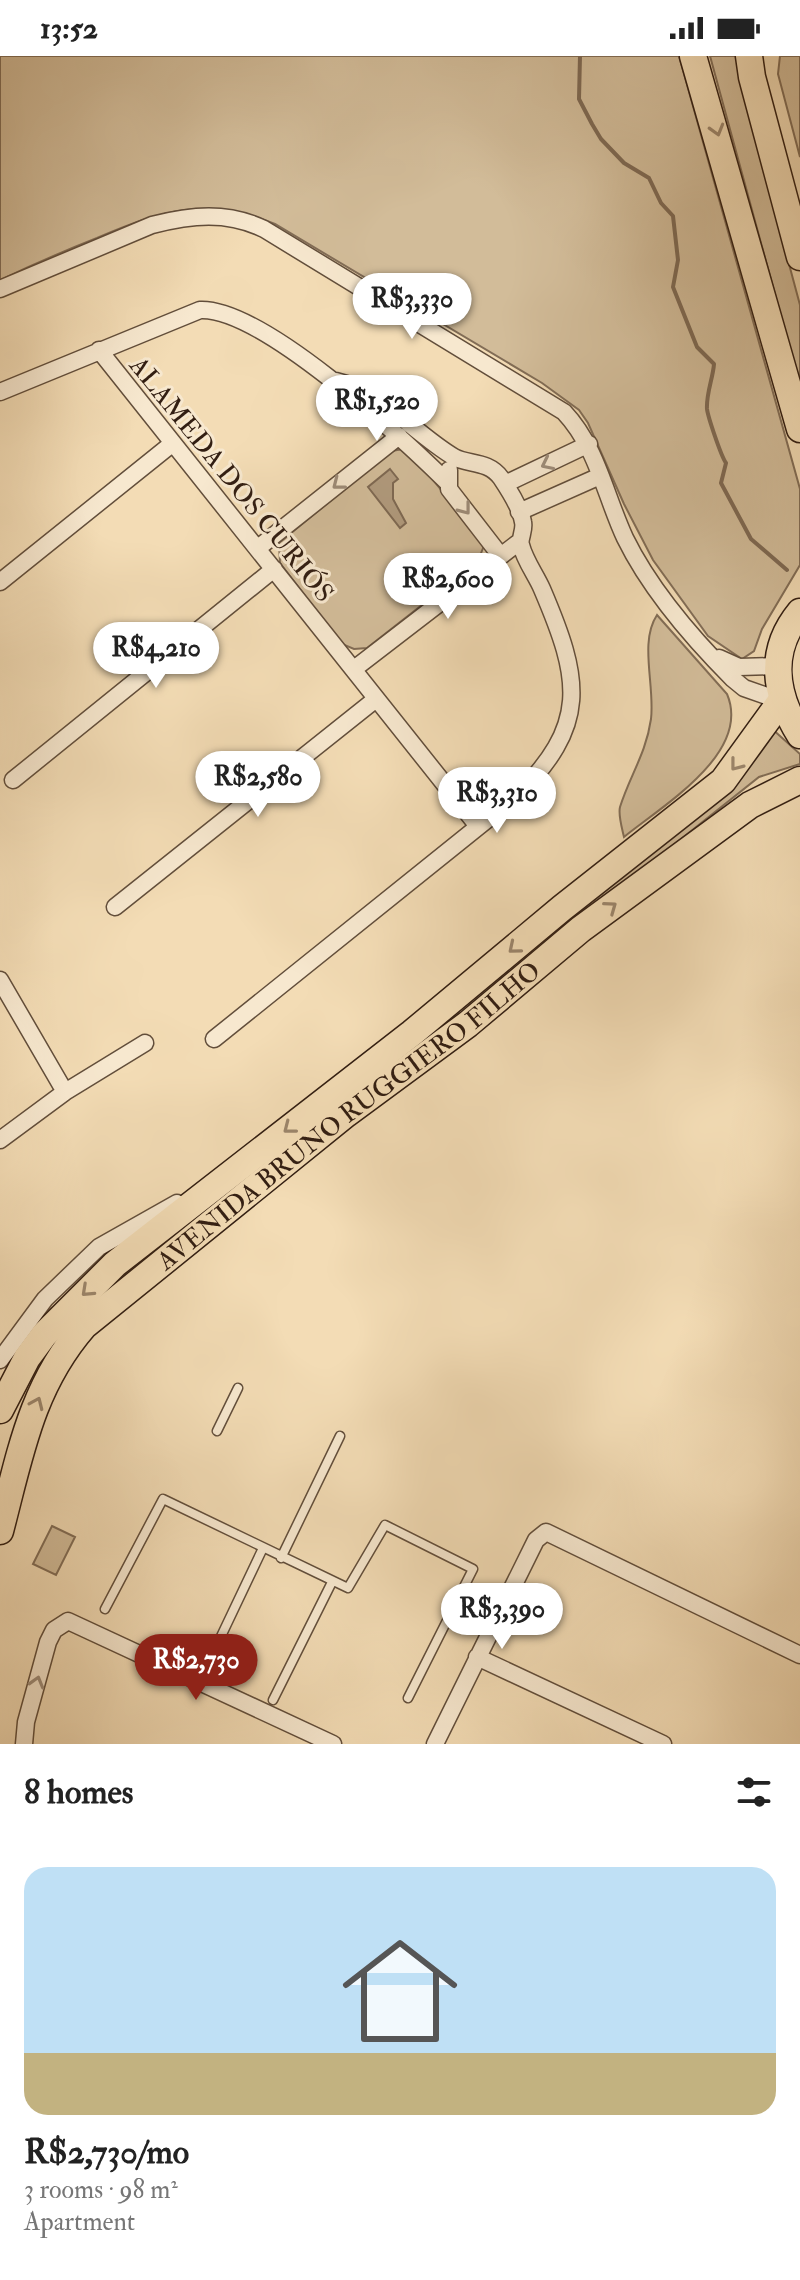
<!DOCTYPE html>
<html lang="en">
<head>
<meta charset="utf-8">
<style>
  :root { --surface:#fff; --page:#f6f6f6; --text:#222; --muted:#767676; --line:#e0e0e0; --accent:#8f2418 }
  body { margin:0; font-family:"IM FELL Double Pica",serif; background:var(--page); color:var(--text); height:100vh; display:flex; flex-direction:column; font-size:30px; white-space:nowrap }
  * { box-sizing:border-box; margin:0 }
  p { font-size:26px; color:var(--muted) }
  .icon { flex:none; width:44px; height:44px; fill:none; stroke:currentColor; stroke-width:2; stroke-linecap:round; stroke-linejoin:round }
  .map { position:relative; height:1688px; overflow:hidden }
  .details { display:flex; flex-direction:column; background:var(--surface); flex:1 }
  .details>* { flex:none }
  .price { position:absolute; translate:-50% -68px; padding:0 18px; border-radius:28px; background:#fff; color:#222; font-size:26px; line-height:52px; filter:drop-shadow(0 2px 4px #0008) }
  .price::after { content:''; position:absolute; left:50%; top:48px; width:24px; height:18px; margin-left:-12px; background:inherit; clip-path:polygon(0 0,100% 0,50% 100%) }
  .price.on { background:var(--accent); color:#fff }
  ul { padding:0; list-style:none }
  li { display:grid; align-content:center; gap:16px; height:424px; padding:0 24px }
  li+li { border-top:2px solid var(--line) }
  li span { display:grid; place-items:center; height:248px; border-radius:24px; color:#555 }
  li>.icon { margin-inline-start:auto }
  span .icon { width:144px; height:144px; fill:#fffc; stroke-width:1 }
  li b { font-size:34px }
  h2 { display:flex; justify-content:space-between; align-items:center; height:96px; padding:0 24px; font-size:34px }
  .status { display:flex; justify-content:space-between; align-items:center; height:56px; padding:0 40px; background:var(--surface); direction:ltr }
  .status svg { height:22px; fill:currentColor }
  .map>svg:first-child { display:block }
  .green { fill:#d2bc99; stroke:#826d56; stroke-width:2 }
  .water { fill:#b19b7e; stroke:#7e6953; stroke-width:2 }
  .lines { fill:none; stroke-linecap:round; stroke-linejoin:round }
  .stream { stroke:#7e6953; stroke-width:4 }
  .lane-casing { stroke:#624e3b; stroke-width:11 }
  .street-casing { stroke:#624e3b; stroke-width:19 }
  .primary-casing { stroke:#321e12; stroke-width:29 }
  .lane { stroke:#f7e8cf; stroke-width:8 }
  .street { stroke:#f7e8cf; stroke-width:16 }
  .primary { stroke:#f3dcb5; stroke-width:26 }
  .oneway { stroke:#9c866c }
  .oneway2 { stroke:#9e8d7a }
  .labels { text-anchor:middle; stroke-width:6; stroke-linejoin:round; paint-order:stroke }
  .street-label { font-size:26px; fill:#321e12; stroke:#f7e8cf }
</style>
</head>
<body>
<div class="status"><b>13:52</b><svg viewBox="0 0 49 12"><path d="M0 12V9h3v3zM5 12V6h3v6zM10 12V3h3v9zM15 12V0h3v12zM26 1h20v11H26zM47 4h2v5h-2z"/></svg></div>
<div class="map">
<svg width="800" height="1688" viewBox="0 0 800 1688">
  <rect width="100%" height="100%" fill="#f3dcb5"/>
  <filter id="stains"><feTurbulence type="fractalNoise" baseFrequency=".0025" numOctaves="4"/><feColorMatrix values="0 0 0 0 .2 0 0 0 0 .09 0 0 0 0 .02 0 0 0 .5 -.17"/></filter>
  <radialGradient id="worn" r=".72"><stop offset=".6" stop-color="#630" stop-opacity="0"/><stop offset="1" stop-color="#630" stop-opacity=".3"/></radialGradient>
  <!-- green -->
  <path class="green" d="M0,0H679L800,433V509L762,573L754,595L742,603L708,580L653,504L624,448L588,367L579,354L542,327L275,168C206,140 163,154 97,182C64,195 32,209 0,224Z
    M710,0H742L760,100L800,249V330Z
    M780,0H800V101L778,18Z
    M404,393L410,396L485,487L478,505L367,592L354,593L342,588L280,507L279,487L391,395Z
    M657,559L727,638C752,697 662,750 624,781C622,772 618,759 620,751C630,719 646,698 651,663C655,629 639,586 657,559Z
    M770,671L800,698V708L759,721L587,858L580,856Z
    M52,1470L75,1481L56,1519L33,1508Z"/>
  <!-- water -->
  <path class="water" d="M390,413L398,423L393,427V443L406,467L400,472L368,431Z"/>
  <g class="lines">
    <!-- stream -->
    <path class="stream" d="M580,0L579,43L592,68L601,83L624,107L649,122L661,147L673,160L678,204L673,231L697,291L714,308C713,322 706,338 707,353C708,361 721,400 726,407L721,427L751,483L787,514"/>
    <defs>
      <path id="lane" d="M217,1375L238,1332
        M281,1502L340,1380
        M105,1553L163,1443L348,1532L385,1469L473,1513L408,1642
        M206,1612L263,1492
        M273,1644L332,1526"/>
      <path id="street" d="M0,233L152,169C191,159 227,155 264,173L564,356C597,391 605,439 625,482C650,533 693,583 733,623L744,632L781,645
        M99,294L477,769
        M0,336L200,254C261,251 400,380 446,425
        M449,414V433L500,499
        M505,428L589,388
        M519,456L600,420
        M258,492L399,380
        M0,526L173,387
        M719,602L739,611L778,610
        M354,613L519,486
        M13,724L274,513
        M115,851L376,643
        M0,924L65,1036
        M214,983L514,742C590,669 581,624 542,533C536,519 525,505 521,489C519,483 525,474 523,466C521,453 509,434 501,422C488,404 468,409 454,401C415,378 381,335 336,325
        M0,1084L65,1036L145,987
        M0,1304L45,1243L99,1191L177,1147
        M477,1601L663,1688
        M24,1688L26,1666L48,1586L54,1574L68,1565L333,1688
        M435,1688L536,1484L546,1476L800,1599"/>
      <g id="primary">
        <path d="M693,0L800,373"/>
        <path d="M749,0L752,21L800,201"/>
        <path d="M800,556C767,596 775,639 800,679"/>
        <path d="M0,1354L27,1302L44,1279L115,1208L412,977L562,852L723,725L781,645"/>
        <path id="s1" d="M0,1475C20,1399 31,1331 84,1270L346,1058L468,968L581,873L750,749L800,724"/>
      </g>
    </defs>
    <!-- lane casing -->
    <use href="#lane" class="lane-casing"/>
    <!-- street casing -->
    <use href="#street" class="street-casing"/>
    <!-- primary casing -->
    <use href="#primary" class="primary-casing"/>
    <!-- lane -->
    <use href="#lane" class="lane"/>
    <!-- street -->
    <use href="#street" class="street"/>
    <!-- primary -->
    <use href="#primary" class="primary"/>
  </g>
  <!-- one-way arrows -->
  <defs><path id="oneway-chevron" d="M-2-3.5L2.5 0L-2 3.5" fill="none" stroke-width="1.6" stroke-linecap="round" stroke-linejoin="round" transform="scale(2)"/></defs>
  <g class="oneway">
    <use href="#oneway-chevron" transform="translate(717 74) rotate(74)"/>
    <use href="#oneway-chevron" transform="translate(736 709) rotate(128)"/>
    <use href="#oneway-chevron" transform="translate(611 851) rotate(-36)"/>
    <use href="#oneway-chevron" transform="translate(514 892) rotate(140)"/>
    <use href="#oneway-chevron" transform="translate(289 1072) rotate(142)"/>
    <use href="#oneway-chevron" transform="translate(87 1235) rotate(137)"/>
    <use href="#oneway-chevron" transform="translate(37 1347) rotate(-66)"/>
  </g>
  <g class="oneway2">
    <use href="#oneway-chevron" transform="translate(547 408) rotate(154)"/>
    <use href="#oneway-chevron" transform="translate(338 428) rotate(142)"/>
    <use href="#oneway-chevron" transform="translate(465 453) rotate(52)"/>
    <use href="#oneway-chevron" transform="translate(37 1626) rotate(-74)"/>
  </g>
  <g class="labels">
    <!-- street labels -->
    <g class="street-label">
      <text transform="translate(232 423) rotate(51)" y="9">ALAMEDA DOS CURIÓS</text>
      <text dy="9" stroke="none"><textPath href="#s1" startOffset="562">AVENIDA BRUNO RUGGIERO FILHO</textPath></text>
    </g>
  </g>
  <rect width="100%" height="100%" filter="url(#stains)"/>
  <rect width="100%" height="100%" fill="url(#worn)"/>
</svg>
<b class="price" style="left:412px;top:285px">R$3,330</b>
<b class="price" style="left:377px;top:387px">R$1,520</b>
<b class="price" style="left:448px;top:565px">R$2,600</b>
<b class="price" style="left:156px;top:634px">R$4,210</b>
<b class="price" style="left:258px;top:763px">R$2,580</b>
<b class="price" style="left:497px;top:779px">R$3,310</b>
<b class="price" style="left:502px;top:1595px">R$3,390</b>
<b class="price on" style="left:196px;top:1646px">R$2,730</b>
</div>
<section class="details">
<h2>8 homes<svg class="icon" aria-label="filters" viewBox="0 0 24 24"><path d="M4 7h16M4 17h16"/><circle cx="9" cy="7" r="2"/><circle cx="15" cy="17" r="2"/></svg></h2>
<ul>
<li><span style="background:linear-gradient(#bfe0f5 75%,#c2b280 0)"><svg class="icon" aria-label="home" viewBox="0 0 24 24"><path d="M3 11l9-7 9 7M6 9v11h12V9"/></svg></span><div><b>R$2,730/mo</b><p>3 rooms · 98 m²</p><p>Apartment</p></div></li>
</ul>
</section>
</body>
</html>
